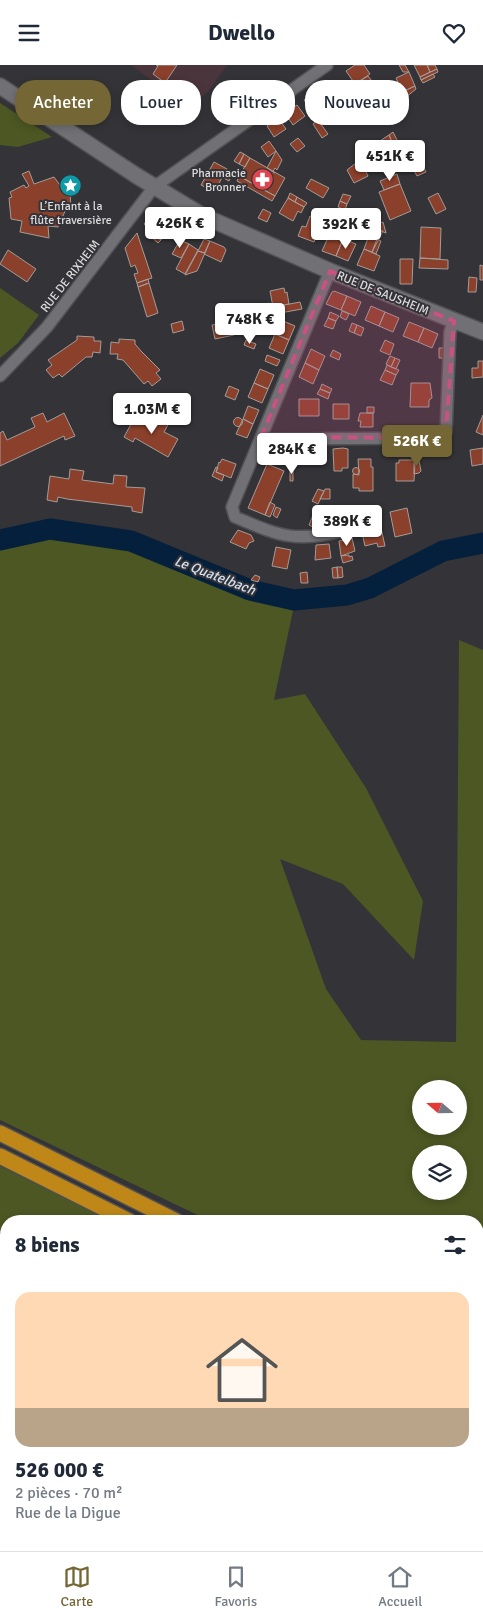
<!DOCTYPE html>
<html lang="fr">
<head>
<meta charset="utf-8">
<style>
  :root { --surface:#fff; --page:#f2f2f3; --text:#1f2937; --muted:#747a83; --line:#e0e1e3; --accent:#746735 }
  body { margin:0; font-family:Signika,sans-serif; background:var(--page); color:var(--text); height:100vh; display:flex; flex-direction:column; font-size:19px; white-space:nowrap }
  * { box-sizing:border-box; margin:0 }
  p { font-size:16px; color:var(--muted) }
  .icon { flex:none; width:28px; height:28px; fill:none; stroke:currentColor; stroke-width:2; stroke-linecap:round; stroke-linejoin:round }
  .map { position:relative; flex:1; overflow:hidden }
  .details { position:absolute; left:0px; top:1150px; width:484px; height:336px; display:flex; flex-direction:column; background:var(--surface); border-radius:20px 20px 0 0; box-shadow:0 2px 8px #0003 }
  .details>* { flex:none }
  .guide { position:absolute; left:15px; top:15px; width:454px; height:45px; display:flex; gap:10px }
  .needle { width:32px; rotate:290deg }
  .buttons { position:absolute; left:412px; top:1015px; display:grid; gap:10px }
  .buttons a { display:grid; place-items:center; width:55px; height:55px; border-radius:50%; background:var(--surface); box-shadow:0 2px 8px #0003; font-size:25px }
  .price { position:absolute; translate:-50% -42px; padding:0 11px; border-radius:5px; background:#fff; color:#222; font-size:16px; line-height:32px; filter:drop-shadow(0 1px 2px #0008) }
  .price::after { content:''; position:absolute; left:50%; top:30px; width:15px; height:11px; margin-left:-8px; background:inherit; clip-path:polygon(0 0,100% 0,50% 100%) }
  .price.current { background:var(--accent); color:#fff }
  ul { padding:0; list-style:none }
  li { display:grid; align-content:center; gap:10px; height:265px; padding:0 15px }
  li+li { border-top:1px solid var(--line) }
  li span { display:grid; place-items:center; height:155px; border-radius:15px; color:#555 }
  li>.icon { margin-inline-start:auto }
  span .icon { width:90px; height:90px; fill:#fffc; stroke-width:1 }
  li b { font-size:21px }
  h2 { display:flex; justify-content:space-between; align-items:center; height:60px; padding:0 15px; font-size:21px }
  .pill { padding:0 18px; border-radius:20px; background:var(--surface); box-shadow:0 2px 8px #0003; font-size:18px; line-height:45px }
  .pill.current { background:var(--accent); color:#fff }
  header { display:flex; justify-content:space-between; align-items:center; height:65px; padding:0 15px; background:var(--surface); font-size:22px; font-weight:800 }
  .tabs { display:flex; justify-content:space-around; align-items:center; height:70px; border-top:1px solid var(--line); background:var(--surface); font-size:14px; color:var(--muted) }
  .tabs a { display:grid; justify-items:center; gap:2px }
  .tabs .current { color:var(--accent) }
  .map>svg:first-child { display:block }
  .education { fill:#49353b }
  .green { fill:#4c5723; fill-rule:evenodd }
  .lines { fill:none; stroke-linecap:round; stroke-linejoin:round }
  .river { stroke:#05203d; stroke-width:21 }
  .building { fill:#8b402b; stroke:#a29c9a }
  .street-casing { stroke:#525154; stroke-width:14 }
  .secondary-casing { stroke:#525154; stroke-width:18 }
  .highway-casing { stroke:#525154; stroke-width:18 }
  .street { stroke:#717074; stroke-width:11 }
  .secondary { stroke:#717074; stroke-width:15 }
  .highway { stroke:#be8717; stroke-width:15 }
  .marked { fill:#ca5282; fill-opacity:0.2; stroke:#ca5282; stroke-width:4; stroke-dasharray:10 6; stroke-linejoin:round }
  .labels { text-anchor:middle; stroke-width:4; stroke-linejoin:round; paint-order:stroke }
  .poi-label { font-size:12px; fill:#dcdbdd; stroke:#343337; text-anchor:end }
  .street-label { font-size:12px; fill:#dcdbdd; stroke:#343337 }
  .water-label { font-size:14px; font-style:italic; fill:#d2e0f1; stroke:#343337 }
</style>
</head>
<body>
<header><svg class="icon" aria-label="menu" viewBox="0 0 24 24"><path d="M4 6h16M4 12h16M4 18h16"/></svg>Dwello<svg class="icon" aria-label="heart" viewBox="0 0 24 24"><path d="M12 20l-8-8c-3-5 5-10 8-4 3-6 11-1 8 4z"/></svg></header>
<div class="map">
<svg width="483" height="1486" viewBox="0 0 483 1486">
  <rect width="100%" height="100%" fill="#343337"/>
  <!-- education -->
  <path class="education" d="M131,0H227L208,27L187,41Z"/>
  <!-- green -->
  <path class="green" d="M0,38L52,72L18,82L0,80Z
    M0,223L39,250L18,278L0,293Z
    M50,470L131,481L245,529L294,541L274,635L305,629L366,723L423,836L414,895L343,819L280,794L326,924L361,975L456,977L459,575L483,585V1285L478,1282V1156H210L0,1055V481ZM421,1024H459V1061H421ZM421,1089H459V1126H421Z
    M0,1101L110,1156H6V1480H478V1328L483,1331V1486H0Z"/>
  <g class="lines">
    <!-- river -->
    <path class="river" d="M0,475L50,464L131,476L250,525L294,535L347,530L370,523L443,486L483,478"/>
  </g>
  <!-- building -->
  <path class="building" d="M156,0H177L165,18L153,9L158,1Z
    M355,0H364L370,9L355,19L346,6Z
    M399,0H405L409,7H403Z
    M414,0H427L430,7L420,12Z
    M427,0H435L437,4L430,7Z
    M437,4L438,7L421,15L420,12Z
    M409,7L415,21L402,27L396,13Z
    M433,9L435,12L423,18L421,15Z
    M368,11L372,16L364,22L360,16Z
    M415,21L416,24L405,33L402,27Z
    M321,24L329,35L312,47L304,35Z
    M326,37V43L317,49L314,45Z
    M297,40L305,51L293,60L285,48Z
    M348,45L353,54L349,56L344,48Z
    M342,48L347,56L343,59L338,51Z
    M278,53L286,64L274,72L267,61Z
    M318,55L328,69L322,73L313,59Z
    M393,67L399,79L394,81L389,70Z
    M389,70L394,83L369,100L363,87Z
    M298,73L305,81L297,87L290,79Z
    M269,76L276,86L268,92L261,82Z
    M276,86L282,95L277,105L275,103L273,106L275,108L267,103Z
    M240,87L244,89L239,99L234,96Z
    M244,89L250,93L245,102L239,99Z
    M250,93L285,113L275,131L239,111Z
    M360,95L368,111L354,118L347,105Z
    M214,97L227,104L214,127L201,120Z
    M421,97L426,107L417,111L412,102Z
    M227,104L233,108L229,116L222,112Z
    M29,106L34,119L54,112L65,127L70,126L71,144H66L58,162L48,161L49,173L20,167L22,156L11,154L9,133L12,132L10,127L24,120L26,123L29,121L22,109Z
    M397,109L400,119L384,125L380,116Z
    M239,111L275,131L272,136L237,116Z
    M311,114L329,123L323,133L306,123Z
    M400,119L411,146L390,155L379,127Z
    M290,128L297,132L295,137L288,133Z
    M438,128L446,144L436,149L428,133Z
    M343,129L351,131L347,139L340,136Z
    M297,132L307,138L304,142L295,137Z
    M288,133L304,142L301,148L298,146L293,156L279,148Z
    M340,136L347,139L345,145L338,142Z
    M156,144L170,154L155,171L144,159Z
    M263,144L271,148L267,157L258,153Z
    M310,151L323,156L314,177L298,171L302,161L306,162Z
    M374,151L377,160L368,163L365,154Z
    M383,157L386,168L373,163L374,161Z
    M334,159L342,162L338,172L330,168Z
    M372,162L383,166L372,187L364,184Z
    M421,162L441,163L440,194L420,193Z
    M163,164L167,167L161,175L155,171Z
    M137,168L152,213L137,218L134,209L138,208L135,200L131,202L125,183Z
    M151,168L161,175L158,178L149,170Z
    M330,168L343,174L336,191L322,186Z
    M204,174L210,176L205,188L198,186Z
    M343,174L356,179L348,196L336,191Z
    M377,174L381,176L376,189L372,187Z
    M180,175L189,179L181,193L172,189Z
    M210,176L224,182L226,185L221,197L204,189Z
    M189,179L198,185L185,209L176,204Z
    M364,184L380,191L374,206L357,200Z
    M8,185L36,204L27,217L0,199Z
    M198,186L205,188L197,206L185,210Z
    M420,193L448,195V204L419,203Z
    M400,194H413L412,219H400Z
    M480,200L483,201V215H480Z
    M469,212L477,213L476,227H468Z
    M148,214L149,218L138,222L137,218Z
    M149,218L158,248L147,252L138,222Z
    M284,223L285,228L287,227L289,239L273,242L270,226Z
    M334,226L347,231L341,245L326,239L332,227Z
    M347,231L361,237L355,251L341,245Z
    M300,237L302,244L280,248L279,241Z
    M269,238L270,243L257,246L256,241Z
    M371,241L385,247L379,261L365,255Z
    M269,243L270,252L265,253L263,244Z
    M342,246L349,249L346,255L340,252Z
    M330,247L339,251L336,256L328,253Z
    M385,247L399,253L393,267L379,261Z
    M328,253L336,256L333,264L324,261Z
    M281,255L295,261L289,275L275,269Z
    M182,256L184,265L173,268L171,259Z
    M232,257L234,270L215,274L212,260Z
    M409,257L424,263L418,277L403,271Z
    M352,258L357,260L354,268L349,266Z
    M357,260L364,263L361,271L354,268Z
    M424,263L438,269L432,283L418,277Z
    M275,269L289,275L283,289L269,283Z
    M77,271L94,272V276H101L100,288L93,287L92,292H86L62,312L59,309L53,313L46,305L52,300L48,295L77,275Z
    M119,274L135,275V279L141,286L160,305L156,308L161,314L152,321L148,316L144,319L123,295L117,294L118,289H110L111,277L119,278Z
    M246,275L256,279L254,284L244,280Z
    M385,275L394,279L390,290L380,286Z
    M439,283H444V293H439Z
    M311,284L325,291L319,305L305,298Z
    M333,285L341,289L339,295L330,291Z
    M267,290L280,295L277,301L265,296Z
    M390,291L395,293L391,302L386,299Z
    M395,293L400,295L396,304L391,302Z
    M478,296H483V312L472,313V303H478Z
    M305,298L319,305L313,319L299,312Z
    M387,300L399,305L396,310L385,305Z
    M260,304L274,310L268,324L254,318Z
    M385,305L396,310L392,320L380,315Z
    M254,318L268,324L262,338L248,332Z
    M411,318H430L432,333L429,335V342H410Z
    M322,319L332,324L330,328L320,324Z
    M229,321L239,325L235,335L225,331Z
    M320,324L330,328L328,334L317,329Z
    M299,334H319V351H299Z
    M333,339H349V354H333Z
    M248,341L259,345L253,359L243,354Z
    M367,342H374V348H367Z
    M43,348L47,357L64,348L75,371L65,375L64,371L0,401V368L3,366L7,375L35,362L31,353Z
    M360,348H373V362H360L361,356H358Z
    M136,350L152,360L157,351L169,358L164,367L178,374L168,392L135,373L133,377L124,372Z
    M483,350V370L476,367Z
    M233.5 357a4.5 4.5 0 1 1 9 0a4.5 4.5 0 1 1-9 0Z
    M243,354L253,359L247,373L236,369Z
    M343,383L348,384V403H342V406H334L333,384Z
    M483,383V399L472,401L470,385Z
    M296,384H316V399H296Z
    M222,394L236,399L231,413L216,407L219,397L220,398Z
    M358,394H371V402H373V426H359V423H353V409L359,410Z
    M399,395H415L414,416H396V398H399Z
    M414,396H419L421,406L419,408L414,409Z
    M267,399L284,406L265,450L248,443Z
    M216,402L218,403L216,407L224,410L222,416L212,411Z
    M352.5 406a3.5 3.5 0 1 1 7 0a3.5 3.5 0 1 1-7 0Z
    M70,404L84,406L82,415L113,419L114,410L127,411L126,422L145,423L142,448L132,446V442L67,434L58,432L57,437L47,435L50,411L69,414Z
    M290,404H293V416H290Z
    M318,424L324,426L318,439L312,436Z
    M325,424H330V434H320Z
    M270,437L275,440L270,452L265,450Z
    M276,442L281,444L277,453L273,450Z
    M407,443L412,468L395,472L390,447Z
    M313,450L319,453L315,463L309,460Z
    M374,452L376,461L370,462L368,454Z
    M381,463L385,481L378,482L377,478L365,481L362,468Z
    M238,465L251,470L254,476L249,478L246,484L230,477Z
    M352,473L355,486L341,491L339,476Z
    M329,479L331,493L315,495L316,480Z
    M276,482L291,485L287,504L272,501Z
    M349,490V492L352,491L353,495L343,498L341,491Z
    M337,502L338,513H333L332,503Z
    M337,502H342L343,512L338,513Z
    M307,507L308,518H301L300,508Z
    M255,510L260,512L258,517L251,515Z"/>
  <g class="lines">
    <defs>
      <path id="street" d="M330,206L232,442L235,452C284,473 295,477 348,465
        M0,311L47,262L154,122L327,0
        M261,372L270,374L440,373L446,367L450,267L454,256"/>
      <path id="secondary" d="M0,21L137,111L203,151L330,206L483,267"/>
      <path id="highway" d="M0,1068L176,1156
        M0,1091L129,1156
        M478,1295L483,1298
        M478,1319L483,1322"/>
    </defs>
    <!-- street casing -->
    <use href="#street" class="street-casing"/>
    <!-- secondary casing -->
    <use href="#secondary" class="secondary-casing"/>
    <!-- highway casing -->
    <use href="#highway" class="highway-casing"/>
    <!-- street -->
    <use href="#street" class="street"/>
    <!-- secondary -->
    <use href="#secondary" class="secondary"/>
    <!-- highway -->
    <use href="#highway" class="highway"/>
  </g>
  <!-- marked area -->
  <path class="marked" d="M330,206L454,256L446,367L440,373L261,372Z"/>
  <!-- icons -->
  <defs>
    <symbol id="pharmacy-disc" viewBox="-11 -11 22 22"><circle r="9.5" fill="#e0444e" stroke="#343337"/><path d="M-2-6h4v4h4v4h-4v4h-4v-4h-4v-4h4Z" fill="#fff"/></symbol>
    <symbol id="sight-disc" viewBox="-11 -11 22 22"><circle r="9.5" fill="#0f9aa8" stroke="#343337"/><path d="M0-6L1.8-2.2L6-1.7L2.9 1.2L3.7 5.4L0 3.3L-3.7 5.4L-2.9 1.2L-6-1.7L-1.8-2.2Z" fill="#fff"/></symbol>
  </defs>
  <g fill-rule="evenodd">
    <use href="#pharmacy-disc" x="250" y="102" width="25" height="25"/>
    <use href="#sight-disc" x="58" y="108" width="25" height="25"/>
  </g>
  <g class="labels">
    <!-- poi labels -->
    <g class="poi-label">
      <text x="246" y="112">Pharmacie<tspan x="246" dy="14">Bronner</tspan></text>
      <text x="71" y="145" text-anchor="middle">L’Enfant à la<tspan x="71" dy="14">flûte traversière</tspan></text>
    </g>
    <!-- street labels -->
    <g class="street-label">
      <text transform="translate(70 211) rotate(-52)" y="4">RUE DE RIXHEIM</text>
      <text transform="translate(383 228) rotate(22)" y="4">RUE DE SAUSHEIM</text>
    </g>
    <!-- water labels -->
    <g class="water-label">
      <text transform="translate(215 510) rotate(21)" y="5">Le Quatelbach</text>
    </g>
  </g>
</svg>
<div class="buttons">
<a><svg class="needle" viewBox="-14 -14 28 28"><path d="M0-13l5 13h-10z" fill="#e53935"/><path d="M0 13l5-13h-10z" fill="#747a83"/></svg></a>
<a><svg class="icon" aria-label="layers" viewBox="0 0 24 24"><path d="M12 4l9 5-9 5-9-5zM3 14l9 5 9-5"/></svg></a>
</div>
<b class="price" style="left:390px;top:117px">451K €</b>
<b class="price" style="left:180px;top:184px">426K €</b>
<b class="price" style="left:346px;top:185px">392K €</b>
<b class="price" style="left:250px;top:280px">748K €</b>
<b class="price" style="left:152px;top:370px">1.03M €</b>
<b class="price current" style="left:417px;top:402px">526K €</b>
<b class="price" style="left:292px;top:410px">284K €</b>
<b class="price" style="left:347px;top:482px">389K €</b>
<div class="guide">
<a class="pill current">Acheter</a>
<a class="pill">Louer</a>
<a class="pill">Filtres</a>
<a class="pill">Nouveau</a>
</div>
<section class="details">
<h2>8 biens<svg class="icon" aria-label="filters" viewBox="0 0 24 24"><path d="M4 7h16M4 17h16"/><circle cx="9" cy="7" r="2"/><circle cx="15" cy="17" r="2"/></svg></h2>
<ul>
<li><span style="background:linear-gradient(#ffd9b3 75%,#b9a48a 0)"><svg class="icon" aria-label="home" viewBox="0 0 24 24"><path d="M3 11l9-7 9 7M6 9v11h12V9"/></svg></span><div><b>526 000 €</b><p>2 pièces · 70 m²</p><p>Rue de la Digue</p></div></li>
</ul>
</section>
</div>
<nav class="tabs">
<a class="current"><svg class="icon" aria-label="map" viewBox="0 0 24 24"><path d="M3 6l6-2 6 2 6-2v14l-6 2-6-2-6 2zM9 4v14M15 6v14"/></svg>Carte</a>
<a><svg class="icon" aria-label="saved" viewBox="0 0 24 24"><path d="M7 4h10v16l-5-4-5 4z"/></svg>Favoris</a>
<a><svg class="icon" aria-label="home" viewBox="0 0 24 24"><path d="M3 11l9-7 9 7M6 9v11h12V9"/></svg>Accueil</a>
</nav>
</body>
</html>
